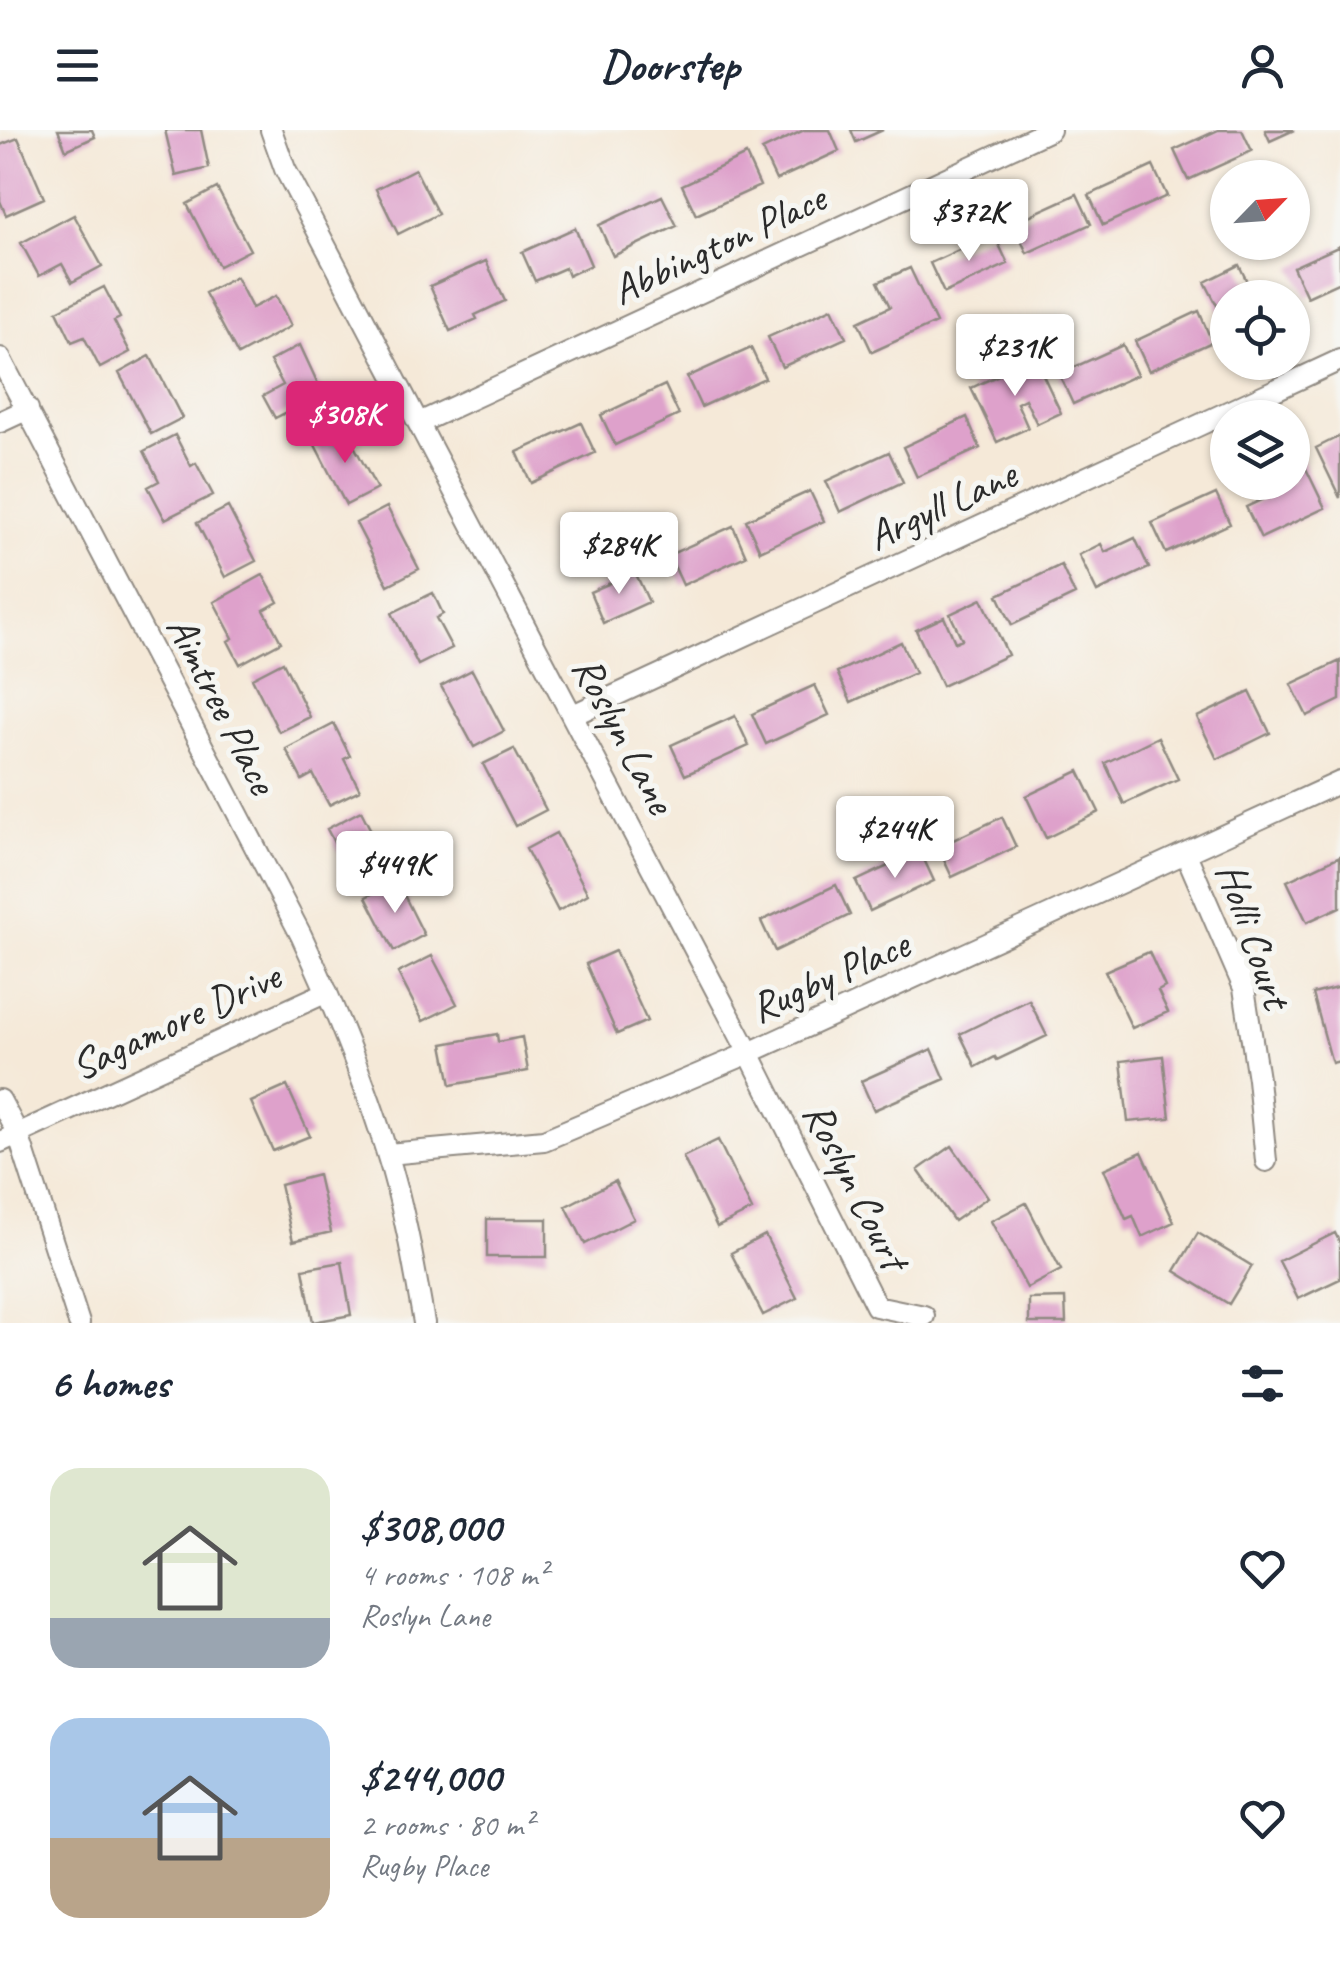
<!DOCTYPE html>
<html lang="en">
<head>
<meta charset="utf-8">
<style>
  :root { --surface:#fff; --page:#f2f2f3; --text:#1f2937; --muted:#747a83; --accent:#db2777 }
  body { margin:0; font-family:Caveat,sans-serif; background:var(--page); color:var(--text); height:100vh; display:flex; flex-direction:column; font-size:38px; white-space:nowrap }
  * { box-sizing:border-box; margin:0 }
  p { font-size:32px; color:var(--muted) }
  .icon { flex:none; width:55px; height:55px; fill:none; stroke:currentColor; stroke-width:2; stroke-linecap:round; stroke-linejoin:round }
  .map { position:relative; height:1193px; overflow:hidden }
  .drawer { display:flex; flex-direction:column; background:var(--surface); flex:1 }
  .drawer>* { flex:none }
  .needle { width:65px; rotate:65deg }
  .fabs { position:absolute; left:1210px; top:30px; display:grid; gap:20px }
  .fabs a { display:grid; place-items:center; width:100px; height:100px; border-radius:50%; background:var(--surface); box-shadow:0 2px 8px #0004; font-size:50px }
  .price { position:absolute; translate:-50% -85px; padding:0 22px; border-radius:10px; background:#fff; color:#222; font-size:32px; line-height:65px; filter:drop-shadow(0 2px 5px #0008) }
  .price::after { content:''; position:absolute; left:50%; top:60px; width:30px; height:22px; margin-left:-15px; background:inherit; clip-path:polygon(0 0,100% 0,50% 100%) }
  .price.selected { background:var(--accent); color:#fff }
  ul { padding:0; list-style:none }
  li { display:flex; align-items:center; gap:30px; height:250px; padding:0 50px }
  li span { display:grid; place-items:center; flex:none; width:280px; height:200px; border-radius:30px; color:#555 }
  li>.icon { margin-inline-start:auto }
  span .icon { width:120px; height:120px; fill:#fffc; stroke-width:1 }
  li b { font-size:42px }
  h2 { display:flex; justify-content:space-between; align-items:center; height:120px; padding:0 50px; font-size:42px }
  header { display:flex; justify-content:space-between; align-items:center; height:130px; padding:0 50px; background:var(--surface); font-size:45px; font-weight:600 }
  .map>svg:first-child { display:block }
  .building { fill:#dea1cb }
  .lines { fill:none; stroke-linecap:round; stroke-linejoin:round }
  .street-casing { stroke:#908a82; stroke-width:24 }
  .street { stroke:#fff; stroke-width:20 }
  .labels { text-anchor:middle; stroke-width:10; stroke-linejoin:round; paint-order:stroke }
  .street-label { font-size:42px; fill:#2b2b2b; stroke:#f6f6f2 }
</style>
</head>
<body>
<header><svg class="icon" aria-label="menu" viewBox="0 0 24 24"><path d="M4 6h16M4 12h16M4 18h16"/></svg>Doorstep<svg class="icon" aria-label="person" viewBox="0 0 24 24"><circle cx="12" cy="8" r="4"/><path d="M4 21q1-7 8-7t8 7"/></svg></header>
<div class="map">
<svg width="1340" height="1193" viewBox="0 0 1340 1193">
  <rect width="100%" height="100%" fill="#f6f6f2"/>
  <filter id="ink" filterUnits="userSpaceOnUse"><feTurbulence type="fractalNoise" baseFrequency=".01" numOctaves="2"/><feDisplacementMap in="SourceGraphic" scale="20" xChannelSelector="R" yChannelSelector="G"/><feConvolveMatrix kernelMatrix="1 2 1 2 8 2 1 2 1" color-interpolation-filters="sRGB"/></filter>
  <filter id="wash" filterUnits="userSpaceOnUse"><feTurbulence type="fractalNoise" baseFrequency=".0048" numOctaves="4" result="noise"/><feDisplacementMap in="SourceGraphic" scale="40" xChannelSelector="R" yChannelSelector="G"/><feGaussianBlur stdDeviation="2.25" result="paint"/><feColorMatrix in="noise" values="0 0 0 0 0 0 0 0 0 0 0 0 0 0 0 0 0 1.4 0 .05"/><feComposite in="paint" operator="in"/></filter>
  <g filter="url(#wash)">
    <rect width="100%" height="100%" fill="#f5e9d8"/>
    <g id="blocks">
      <!-- building -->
      <path class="building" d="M58,0H92L95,7L66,20Z
        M165,0H201L209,38L176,46Z
        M804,0H830L839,21L776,50L762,20Z
        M851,0H883L856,12Z
        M1218,0H1242L1252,21L1188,50L1174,20Z
        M1265,0H1294L1270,11Z
        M18,8L44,68L6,85L0,71V15Z
        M746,25L760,56L696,85L682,55Z
        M1153,36L1167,66L1103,95L1089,65Z
        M415,39L438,84L398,104L376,59Z
        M217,58L250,120L219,136L187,74Z
        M1077,64L1091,94L1027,123L1013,93Z
        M662,66L677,96L613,126L599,95Z
        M74,85L102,136L72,152L62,134L39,146L21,113Z
        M575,98L591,135L568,146L565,138L535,151L522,122Z
        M994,104L1008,134L944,163L930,133Z
        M1340,116V152L1307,167L1293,137Z
        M486,131L505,171L475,185L477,189L450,201L430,156Z
        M1239,135L1255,168H1228V197L1205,152Z
        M910,138L936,193L872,222L858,192L890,177L878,152Z
        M236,147L252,178L276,166L291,196L238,225L205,163Z
        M104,157L120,188L114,191L130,222L100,238L84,207L72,212L57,181Z
        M832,178L846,208L782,237L768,207Z
        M1199,181L1212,212L1149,241L1135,211Z
        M300,215L331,282L304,297L295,278L275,288L263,266L283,255L270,231Z
        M1123,215L1137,245L1073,274L1059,244Z
        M751,218L765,248L701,277L687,247Z
        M150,226L182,288L151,304L119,243Z
        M1035,228L1061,283L1037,294L1025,269L1017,273L1028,298L997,312L971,258Z
        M665,255L679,285L615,315L601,285Z
        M967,287L980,318L917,347L903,317Z
        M581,293L595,323L531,353L517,322Z
        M344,297L377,359L346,375L314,313Z
        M175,305L191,336L196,333L213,365L165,389L148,357L159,351L144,321Z
        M1340,306V368L1316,318Z
        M889,322L903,352L840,382L826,351Z
        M1298,322L1325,378L1261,408L1246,377L1278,362L1274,352H1292V324Z
        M810,361L824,391L760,421L746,390Z
        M1216,364L1230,394L1166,423L1152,393Z
        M228,377L256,431L225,447L197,393Z
        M387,377L419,439L388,455L356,393Z
        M733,396L746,426L683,455L669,425Z
        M1135,408L1149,438L1097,462L1079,425L1101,414L1105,422Z
        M1061,435L1075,465L1012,495L998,465Z
        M635,442L649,472L603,493L590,462Z
        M263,445L278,472L264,480L281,512L240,534L228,511L233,508L214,472Z
        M433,463L443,484L436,488L452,518L418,535L392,483Z
        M982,469L1008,525L942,556L916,500L944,487L955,512L962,509L950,484Z
        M901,512L915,543L851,572L837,542Z
        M1340,531V570L1307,586L1291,554Z
        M283,532L310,587L279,602L252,548Z
        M472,540L504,601L474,617L441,556Z
        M815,555L829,585L766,614L752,584Z
        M1250,562L1270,603L1217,629L1197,587Z
        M735,586L749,616L685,645L671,615Z
        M334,594L350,626L344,629L360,660L329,675L313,644L302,650L286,619Z
        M1158,607L1178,649L1124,674L1105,633Z
        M514,619L546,680L515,696L483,634Z
        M1079,641L1099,682L1046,708L1026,666Z
        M361,681L386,730L352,747L327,699Z
        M1002,687L1016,717L952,747L938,717Z
        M556,703L588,764L558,781L526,719Z
        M920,721L934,751L870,781L856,751Z
        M1340,726V777L1307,792L1287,751Z
        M397,751L424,805L394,821L366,767Z
        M836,755L850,785L775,821L761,791Z
        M615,821L647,891L617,904L586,834Z
        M1149,822L1165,857L1158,861L1168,882L1132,898L1105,841Z
        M432,826L457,874L423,891L398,843Z
        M1340,857V931L1332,933L1313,864Z
        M1029,870L1047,906L997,930L995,927L976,937L960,904Z
        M497,904L498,912L522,907L528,941L451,955L443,914Z
        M932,919L945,949L874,980L861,951Z
        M1163,926L1170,988L1128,992L1121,931Z
        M287,956L310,1006L273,1021L251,972Z
        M718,1010L752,1080L717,1097L683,1027Z
        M952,1016L988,1067L954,1091L918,1040Z
        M1142,1022L1174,1092L1142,1107L1133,1086L1126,1089L1104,1039Z
        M318,1045L331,1102L293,1111L280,1055Z
        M615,1051L634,1089L585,1114L566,1076Z
        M1026,1073L1061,1140L1027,1158L991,1091Z
        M487,1089H547V1127H487Z
        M1198,1103L1252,1136L1229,1174L1175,1141Z
        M1335,1103L1340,1113V1149L1298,1169L1279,1131Z
        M765,1105L797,1168L763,1185L731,1123Z
        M342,1132L351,1185L313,1192L303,1139Z
        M1065,1168L1066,1193H1029V1169Z"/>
    </g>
  </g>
  <g filter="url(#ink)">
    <use href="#blocks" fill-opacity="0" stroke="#908a82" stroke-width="2.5"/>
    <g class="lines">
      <defs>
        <path id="street" d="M271,0L285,39L749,923L876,1176L924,1186
          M0,228L301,805C334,876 363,946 386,1020C404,1076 414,1135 424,1193
          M0,292L28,279
          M419,293L1050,0
          M573,585L1340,230
          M1186,724L1244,858L1258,949L1266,1031
          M0,970L18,1004L79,1193
          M0,1012L327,862
          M388,1024L544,1010L749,923L1340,652"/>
      </defs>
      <!-- street casing -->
      <use href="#street" class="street-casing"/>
      <!-- street -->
      <use href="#street" class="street"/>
    </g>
  </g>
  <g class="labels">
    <!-- street labels -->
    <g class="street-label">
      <text transform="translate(718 113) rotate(-25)" y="15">Abbington Place</text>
      <text transform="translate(941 374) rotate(-25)" y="15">Argyll Lane</text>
      <text transform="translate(223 574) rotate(63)" y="15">Aimtree Place</text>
      <text transform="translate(625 604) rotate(62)" y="15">Roslyn Lane</text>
      <text transform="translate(1255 805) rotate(71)" y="15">Holli Court</text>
      <text transform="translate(829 845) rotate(-24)" y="15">Rugby Place</text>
      <text transform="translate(175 890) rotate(-25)" y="15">Sagamore Drive</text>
      <text transform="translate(857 1055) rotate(63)" y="15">Roslyn Court</text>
    </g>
  </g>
</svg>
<div class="fabs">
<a><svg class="needle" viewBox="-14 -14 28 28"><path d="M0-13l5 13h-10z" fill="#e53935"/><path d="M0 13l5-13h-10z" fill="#747a83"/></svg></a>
<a><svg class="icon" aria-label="locate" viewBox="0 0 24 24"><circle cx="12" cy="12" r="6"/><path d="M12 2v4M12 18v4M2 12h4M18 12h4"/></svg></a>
<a><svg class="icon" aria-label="layers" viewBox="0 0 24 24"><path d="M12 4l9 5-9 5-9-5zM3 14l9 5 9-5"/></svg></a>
</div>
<b class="price" style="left:969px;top:134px">$372K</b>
<b class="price" style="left:1015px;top:269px">$231K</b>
<b class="price selected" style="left:345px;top:336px">$308K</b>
<b class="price" style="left:619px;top:467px">$284K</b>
<b class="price" style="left:895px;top:751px">$244K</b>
<b class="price" style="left:395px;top:786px">$449K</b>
</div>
<section class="drawer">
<h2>6 homes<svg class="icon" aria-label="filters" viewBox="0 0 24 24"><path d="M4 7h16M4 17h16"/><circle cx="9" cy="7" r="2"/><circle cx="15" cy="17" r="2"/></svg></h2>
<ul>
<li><span style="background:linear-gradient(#dfe7d0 75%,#9aa5b1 0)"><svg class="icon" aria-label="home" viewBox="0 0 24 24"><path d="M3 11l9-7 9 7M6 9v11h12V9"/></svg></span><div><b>$308,000</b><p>4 rooms · 108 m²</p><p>Roslyn Lane</p></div><svg class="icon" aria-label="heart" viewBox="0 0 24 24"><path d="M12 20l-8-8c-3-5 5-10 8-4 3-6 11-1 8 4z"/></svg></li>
<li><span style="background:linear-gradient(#a9c7e8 60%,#b9a48a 0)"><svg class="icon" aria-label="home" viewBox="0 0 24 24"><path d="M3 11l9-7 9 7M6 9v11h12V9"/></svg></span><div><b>$244,000</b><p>2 rooms · 80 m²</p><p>Rugby Place</p></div><svg class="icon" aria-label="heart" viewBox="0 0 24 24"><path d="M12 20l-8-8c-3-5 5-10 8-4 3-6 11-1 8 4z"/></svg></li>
</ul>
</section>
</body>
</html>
